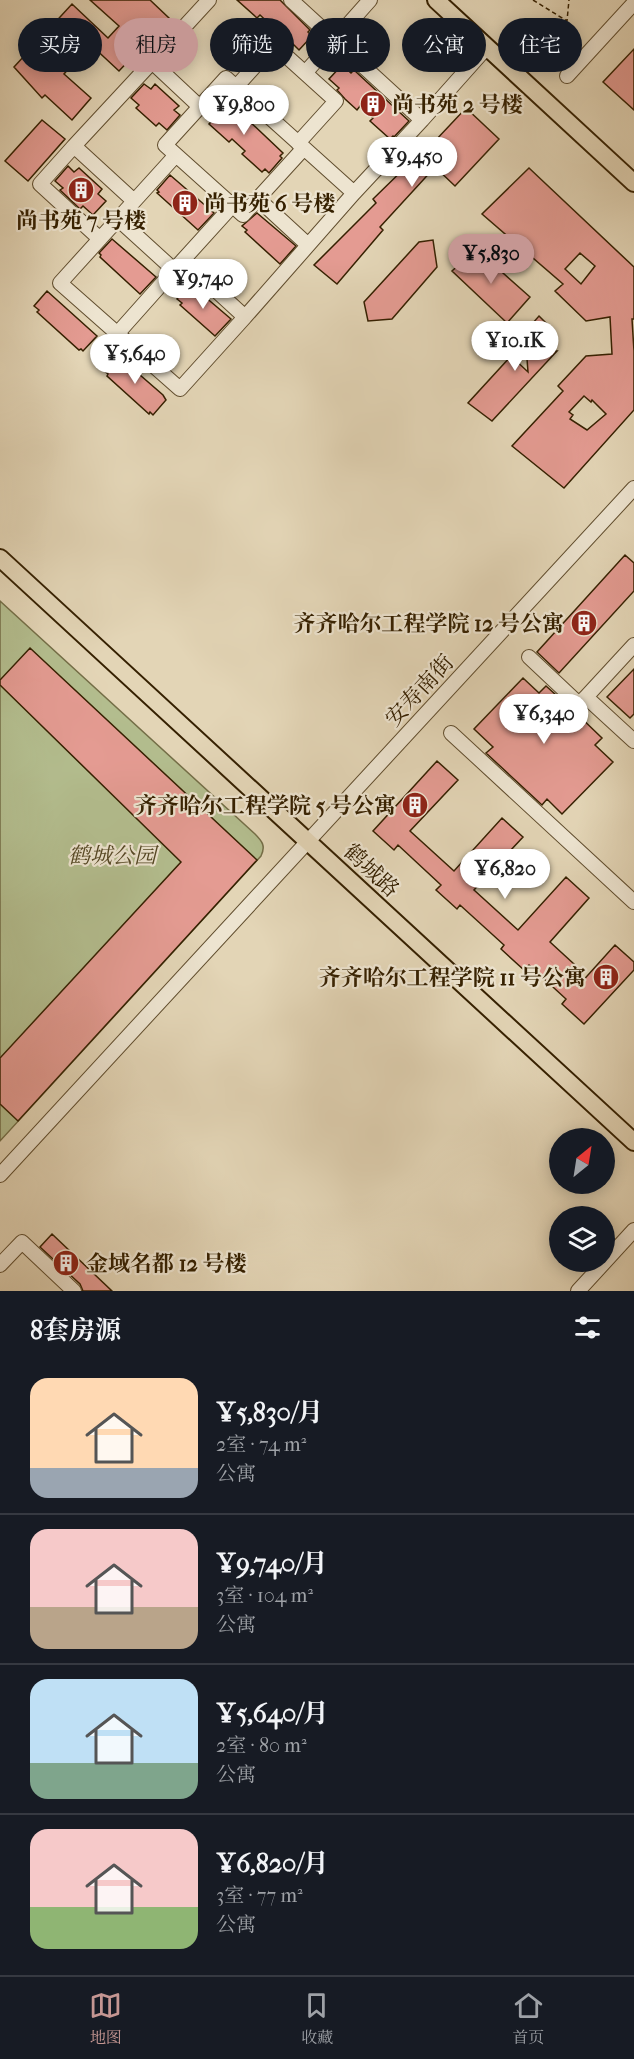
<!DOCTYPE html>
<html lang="zh">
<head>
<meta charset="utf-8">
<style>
  :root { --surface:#171b24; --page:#242831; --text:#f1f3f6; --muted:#9ea1a6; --line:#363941; --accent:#c59692 }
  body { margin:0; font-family:"IM FELL French Canon","Noto Serif SC",serif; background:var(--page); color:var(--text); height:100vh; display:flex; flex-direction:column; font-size:22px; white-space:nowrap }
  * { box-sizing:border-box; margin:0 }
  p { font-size:20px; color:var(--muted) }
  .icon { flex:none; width:33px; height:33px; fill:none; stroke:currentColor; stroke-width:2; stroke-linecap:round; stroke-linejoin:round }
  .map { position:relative; height:1291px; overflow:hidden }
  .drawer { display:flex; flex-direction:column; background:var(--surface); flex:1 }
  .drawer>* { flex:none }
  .hud { position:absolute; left:18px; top:18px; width:598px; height:54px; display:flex; gap:12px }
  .needle { width:39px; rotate:30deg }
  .controls { position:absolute; left:549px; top:1128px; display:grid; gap:12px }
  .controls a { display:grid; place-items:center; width:66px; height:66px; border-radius:50%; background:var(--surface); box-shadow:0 3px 15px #0003; font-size:30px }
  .price { position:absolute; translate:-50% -51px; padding:0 14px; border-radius:21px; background:#fff; color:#222; font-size:20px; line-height:39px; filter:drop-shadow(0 2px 3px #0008) }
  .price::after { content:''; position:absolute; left:50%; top:36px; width:18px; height:14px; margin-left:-9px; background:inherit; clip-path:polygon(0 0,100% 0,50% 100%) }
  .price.on { background:var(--accent); color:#111 }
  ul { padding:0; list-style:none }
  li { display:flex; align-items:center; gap:18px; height:150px; padding:0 30px }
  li+li { border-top:2px solid var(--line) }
  li span { display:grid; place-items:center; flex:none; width:168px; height:120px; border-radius:18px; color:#555 }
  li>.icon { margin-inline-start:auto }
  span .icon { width:72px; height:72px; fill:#fffc; stroke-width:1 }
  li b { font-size:26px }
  h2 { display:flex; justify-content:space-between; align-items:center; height:72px; padding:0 30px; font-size:26px }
  .chip { padding:0 21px; border-radius:27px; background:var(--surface); box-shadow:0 3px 15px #0003; font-size:21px; line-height:54px }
  .chip.on { background:var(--accent); color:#111 }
  .tab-bar { display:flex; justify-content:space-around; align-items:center; height:84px; border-top:2px solid var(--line); background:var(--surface); font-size:16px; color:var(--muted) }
  .tab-bar a { display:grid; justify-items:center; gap:3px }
  .tab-bar .on { color:var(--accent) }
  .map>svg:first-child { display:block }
  .green { fill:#b3bd8e; stroke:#746e47; stroke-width:1.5 }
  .building { fill:#e49b92; stroke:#352000; stroke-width:1.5; fill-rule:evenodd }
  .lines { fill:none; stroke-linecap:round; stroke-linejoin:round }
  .minor-casing { stroke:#604d2e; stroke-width:16 }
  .major-casing { stroke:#352000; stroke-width:20 }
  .path { stroke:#352000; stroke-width:1.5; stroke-dasharray:4.5 3; stroke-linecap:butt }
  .minor { stroke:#ede4d0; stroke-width:14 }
  .major { stroke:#e3d5b6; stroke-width:16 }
  .labels { text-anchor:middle; stroke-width:4.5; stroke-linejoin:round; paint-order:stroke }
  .poi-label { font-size:22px; font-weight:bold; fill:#352000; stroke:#ede4d0; text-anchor:start }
  .street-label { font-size:22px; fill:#352000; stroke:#ede4d0 }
  .park-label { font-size:22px; font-style:italic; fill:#544724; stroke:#ede4d0 }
</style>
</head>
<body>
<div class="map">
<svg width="634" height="1291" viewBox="0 0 634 1291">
  <rect width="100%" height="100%" fill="#e3d5b6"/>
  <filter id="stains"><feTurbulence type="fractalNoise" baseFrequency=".00333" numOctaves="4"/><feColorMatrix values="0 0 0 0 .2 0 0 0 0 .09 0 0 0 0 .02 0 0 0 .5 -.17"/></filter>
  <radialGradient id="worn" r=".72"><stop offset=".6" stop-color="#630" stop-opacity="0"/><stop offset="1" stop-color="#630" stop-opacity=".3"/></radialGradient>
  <!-- green -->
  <path class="green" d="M0,601L255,834C262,841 266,846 261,856L0,1141Z"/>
  <!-- building -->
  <path class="building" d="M90,0H150L169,18L119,71L90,44L64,74L91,98L72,120L45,95L42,98L14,67L72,4L108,38L119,26Z
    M237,0H280L310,30L308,32L312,36L299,50L293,44L290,47L270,30L273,27L260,15L257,18Z
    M634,49V110L603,82Z
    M342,65L351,73L354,70L409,121L394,137L393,136L390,139L370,121L373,118L360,106L357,110L345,99L337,90L339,88L329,79Z
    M144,84L151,89L155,84L179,106L174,110L180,115L167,130L159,123L156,126L136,108L139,105L131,98Z
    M218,100L224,106L228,101L283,153L280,156L282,158L269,173L265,169L262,172L242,154L245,151L232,139L229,142L209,124L212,121L205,115Z
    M466,108L499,139L455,186L435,167L380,227L383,230L337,284L314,265L376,203L373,199L416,157L418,159Z
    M42,120L65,139L28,181L5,161Z
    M68,166L74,172L79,168L102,189L98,194L106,201L93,215L83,206L80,209L60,190L63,188L55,181Z
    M529,168L634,267V319H632L634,351V410L564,488L512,446L563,391L558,386L586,356L612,354L610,317L586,321L555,291L563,284L482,214ZM580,253L595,266L581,284L565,269ZM584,396L591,402L592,400L606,414L587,430L570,419L573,415L569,412Z
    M170,175L214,213L198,230L157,193L159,192L157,190Z
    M257,213L296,246L280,264L245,232L247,230L242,226Z
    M112,239L156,277L140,294L100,257L101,255L99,253Z
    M433,240L437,267L392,319L368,321L364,302L419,242Z
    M476,249L530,297L507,323L452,271Z
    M190,284L231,319L215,336L180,305L182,303L177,299Z
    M47,291L97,336L83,351L81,349L79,350L37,312L39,310L34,306Z
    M539,316L555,332L550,336L551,351H557L492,421L468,403L511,356L528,372L525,332Z
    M117,355L163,395L166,400L153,415L150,412L149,414L107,376L108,374L103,370Z
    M625,555L634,563V591L559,673L537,652Z
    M30,648L257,860L18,1121L0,1104V1058L181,862L0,685V680Z
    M634,669V714L630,718L607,697Z
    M523,678L539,693L546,686L575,712L602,738L595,745L613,762L562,814L547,799L542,805L486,753L493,747L474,729Z
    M437,761L458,780L410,831L454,871L502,818L523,837L474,890L518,930L566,877L589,898L550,942L574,964L566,973L579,985L615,945L634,962V970L584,1024L562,1004L566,999L529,965L524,970L501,949L504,945L460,905L457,909L436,890L441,885L398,845L394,850L373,831Z
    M52,1234L112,1291H83L80,1284L40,1247Z"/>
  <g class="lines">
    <defs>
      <path id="minor" d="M291,0L422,120L354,193
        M152,62L209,0
        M305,73L370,0
        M567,76L634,3
        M226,78L304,148L243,215L165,145Z
        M236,87L274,45L336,101L298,143
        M422,120L487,47
        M74,146L152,62L200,107
        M176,155L118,219L174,270L232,206
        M258,199L308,245
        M118,219L60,283L180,389L245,317L183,260
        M100,239L40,184L74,146L134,201
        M245,317L354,193L304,148
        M117,334L174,270
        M634,645L586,697L634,741
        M529,657L579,704L586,697
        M451,733L634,902
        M0,1175L634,488
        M0,1265L22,1242L74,1291
        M578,1291L634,1230"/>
      <path id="major" d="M436,0L634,183
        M0,558L634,1142"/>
    </defs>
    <!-- minor casing -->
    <use href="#minor" class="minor-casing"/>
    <!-- major casing -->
    <use href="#major" class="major-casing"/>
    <!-- path -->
    <path class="path" d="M533,0L567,21L569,0"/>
    <!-- minor -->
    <use href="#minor" class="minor"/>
    <!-- major -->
    <use href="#major" class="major"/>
  </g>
  <!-- icons -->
  <defs>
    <symbol id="building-disc" viewBox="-11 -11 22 22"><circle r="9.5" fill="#8f2418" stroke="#ede4d0"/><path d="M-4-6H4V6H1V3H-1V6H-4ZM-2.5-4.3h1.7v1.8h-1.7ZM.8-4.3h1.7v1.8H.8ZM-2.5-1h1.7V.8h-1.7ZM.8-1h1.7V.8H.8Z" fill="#fff"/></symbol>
  </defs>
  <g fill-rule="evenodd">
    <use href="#building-disc" x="358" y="89" width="30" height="30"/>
    <use href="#building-disc" x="66" y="175" width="30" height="30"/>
    <use href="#building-disc" x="170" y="188" width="30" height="30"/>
    <use href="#building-disc" x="569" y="608" width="30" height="30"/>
    <use href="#building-disc" x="400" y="790" width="30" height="30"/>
    <use href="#building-disc" x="591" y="962" width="30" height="30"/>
    <use href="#building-disc" x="51" y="1248" width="30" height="30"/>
  </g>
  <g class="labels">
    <!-- poi labels -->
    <g class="poi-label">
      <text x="392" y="112">尚书苑 2 号楼</text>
      <text x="204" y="211">尚书苑 6 号楼</text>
      <text x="81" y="228" text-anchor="middle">尚书苑 7 号楼</text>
      <text x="564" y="631" text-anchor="end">齐齐哈尔工程学院 12 号公寓</text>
      <text x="396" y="813" text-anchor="end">齐齐哈尔工程学院 5 号公寓</text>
      <text x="586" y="985" text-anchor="end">齐齐哈尔工程学院 11 号公寓</text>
      <text x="86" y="1271">金域名都 12 号楼</text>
    </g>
    <!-- street labels -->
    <g class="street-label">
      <text transform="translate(419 690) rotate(-47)" y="8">安寿南街</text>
      <text transform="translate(372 870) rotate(43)" y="8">鹤城路</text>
    </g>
    <!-- park labels -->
    <g class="park-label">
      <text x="112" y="863">鹤城公园</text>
    </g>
  </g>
  <rect width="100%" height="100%" filter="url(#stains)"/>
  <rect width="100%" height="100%" fill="url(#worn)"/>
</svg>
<div class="controls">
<a><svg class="needle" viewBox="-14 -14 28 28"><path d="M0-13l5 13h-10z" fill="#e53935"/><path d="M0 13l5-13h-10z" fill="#9ea1a6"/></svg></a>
<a><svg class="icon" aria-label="layers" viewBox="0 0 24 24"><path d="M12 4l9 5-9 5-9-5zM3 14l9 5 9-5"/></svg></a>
</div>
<b class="price" style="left:244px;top:136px">¥9,800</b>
<b class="price" style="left:412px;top:188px">¥9,450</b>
<b class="price on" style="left:491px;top:285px">¥5,830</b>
<b class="price" style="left:203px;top:310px">¥9,740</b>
<b class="price" style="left:515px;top:372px">¥10.1K</b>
<b class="price" style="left:135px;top:385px">¥5,640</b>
<b class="price" style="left:544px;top:745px">¥6,340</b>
<b class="price" style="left:505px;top:900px">¥6,820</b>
<div class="hud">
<a class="chip">买房</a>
<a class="chip on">租房</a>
<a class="chip">筛选</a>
<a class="chip">新上</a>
<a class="chip">公寓</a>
<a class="chip">住宅</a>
</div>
</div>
<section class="drawer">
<h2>8套房源<svg class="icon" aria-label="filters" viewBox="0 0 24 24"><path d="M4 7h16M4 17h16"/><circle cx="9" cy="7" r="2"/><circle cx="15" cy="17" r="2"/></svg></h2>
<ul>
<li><span style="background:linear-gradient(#ffd9b3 75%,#9aa5b1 0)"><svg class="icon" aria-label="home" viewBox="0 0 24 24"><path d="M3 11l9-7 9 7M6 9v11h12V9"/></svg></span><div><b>¥5,830/月</b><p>2室 · 74 m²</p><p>公寓</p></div></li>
<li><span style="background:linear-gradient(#f6c9c9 65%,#b9a48a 0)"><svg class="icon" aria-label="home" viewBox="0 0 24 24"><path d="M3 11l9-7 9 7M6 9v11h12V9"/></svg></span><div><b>¥9,740/月</b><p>3室 · 104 m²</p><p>公寓</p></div></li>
<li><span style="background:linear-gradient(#bfe0f5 70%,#7fa58c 0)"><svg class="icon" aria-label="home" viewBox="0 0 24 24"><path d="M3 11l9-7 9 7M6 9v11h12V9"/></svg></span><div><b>¥5,640/月</b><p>2室 · 80 m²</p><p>公寓</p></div></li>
<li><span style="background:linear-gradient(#f6c9c9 65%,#8fb573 0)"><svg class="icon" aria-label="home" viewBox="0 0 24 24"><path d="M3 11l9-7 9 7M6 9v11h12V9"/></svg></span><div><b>¥6,820/月</b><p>3室 · 77 m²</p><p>公寓</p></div></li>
</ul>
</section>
<nav class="tab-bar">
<a class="on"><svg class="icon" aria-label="map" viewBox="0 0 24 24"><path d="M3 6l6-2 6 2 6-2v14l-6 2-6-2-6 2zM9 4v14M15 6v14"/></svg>地图</a>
<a><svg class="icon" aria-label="saved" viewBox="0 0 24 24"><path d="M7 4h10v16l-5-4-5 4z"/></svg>收藏</a>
<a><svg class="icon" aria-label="home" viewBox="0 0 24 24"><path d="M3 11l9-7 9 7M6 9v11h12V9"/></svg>首页</a>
</nav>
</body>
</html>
